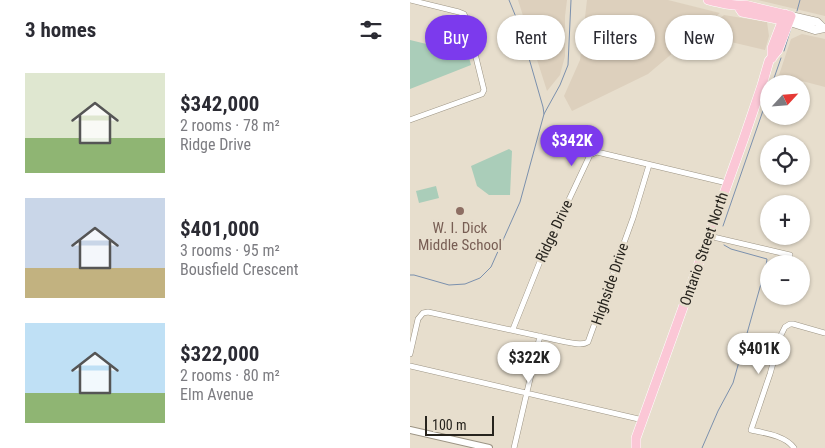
<!DOCTYPE html>
<html lang="en">
<head>
<meta charset="utf-8">
<style>
  :root { --surface:#fff; --page:#f2f2f3; --text:#2b2b33; --muted:#7c7c81; --accent:#7c3aed }
  body { margin:0; font-family:"Roboto Condensed",sans-serif; background:var(--page); color:var(--text); height:100vh; display:flex; flex-direction:column; font-size:19px; white-space:nowrap }
  * { box-sizing:border-box; margin:0 }
  p { font-size:16px; color:var(--muted) }
  .icon { flex:none; width:28px; height:28px; fill:none; stroke:currentColor; stroke-width:2; stroke-linecap:round; stroke-linejoin:round }
  .map { position:relative; flex:1; overflow:hidden }
  .drawer { display:flex; flex-direction:column; background:var(--surface); width:410px }
  .drawer>* { flex:none }
  .top-card { position:absolute; left:15px; top:15px; width:325px; height:45px; display:flex; gap:10px }
  .needle { width:32px; rotate:64deg }
  .buttons { position:absolute; left:350px; top:75px; display:grid; gap:10px }
  .buttons a { display:grid; place-items:center; width:50px; height:50px; border-radius:50%; background:var(--surface); box-shadow:0 1px 4px #0004; font-size:25px }
  .scale { position:absolute; left:15px; bottom:12px; width:69px; box-sizing:border-box; padding-left:5px; border:2px solid #27241e; border-top:0; font-size:14px; line-height:18px; white-space:nowrap; color:#27241e; -webkit-text-stroke:4px #e7decd; paint-order:stroke }
  .price { position:absolute; translate:-50% -42px; padding:0 11px; border-radius:18px; background:#fff; color:#222; font-size:16px; line-height:32px; filter:drop-shadow(0 1px 2px #0008) }
  .price::after { content:''; position:absolute; left:50%; top:30px; width:15px; height:11px; margin-left:-8px; background:inherit; clip-path:polygon(0 0,100% 0,50% 100%) }
  .price.active { background:var(--accent); color:#fff }
  ul { padding:0; list-style:none }
  li { display:flex; align-items:center; gap:15px; height:125px; padding:0 25px }
  li span { display:grid; place-items:center; flex:none; width:140px; height:100px; border-radius:0px; color:#555 }
  li>.icon { margin-inline-start:auto }
  span .icon { width:60px; height:60px; fill:#fffc; stroke-width:1 }
  li b { font-size:21px }
  h2 { display:flex; justify-content:space-between; align-items:center; height:60px; padding:0 25px; font-size:21px }
  .pill { padding:0 18px; border-radius:22px; background:var(--surface); box-shadow:0 1px 4px #0004; font-size:18px; line-height:45px }
  .pill.active { background:var(--accent); color:#fff }
  main { display:flex; flex:1; min-height:0 }
  .map>svg:first-child { display:block }
  .commercial { fill:#ddd0bd }
  .green { fill:#aacdb9 }
  .lines { fill:none; stroke-linecap:round; stroke-linejoin:round }
  .stream { stroke:#7b90ad; stroke-width:1 }
  .minor-casing { stroke:#9c9484; stroke-width:6 }
  .tertiary-casing { stroke:#9c9484; stroke-width:8 }
  .secondary-casing { stroke:#9c9484; stroke-width:9 }
  .primary-casing { stroke:#fff; stroke-width:10 }
  .minor { stroke:#fff; stroke-width:5 }
  .tertiary { stroke:#fff; stroke-width:6 }
  .secondary { stroke:#fff; stroke-width:8 }
  .primary { stroke:#fbc7d6; stroke-width:9 }
  .education-dot { fill:#8d6e63; stroke:#e7decd; stroke-width:2 }
  .labels { text-anchor:middle; stroke-width:5; stroke-linejoin:round; paint-order:stroke }
  .education-label { font-size:15px; fill:#785e54; stroke:#e7decd }
  .street-label { font-size:15px; fill:#27241e; stroke:#e7decd }
</style>
</head>
<body>
<main>
<section class="drawer">
<h2>3 homes<svg class="icon" aria-label="filters" viewBox="0 0 24 24"><path d="M4 7h16M4 17h16"/><circle cx="9" cy="7" r="2"/><circle cx="15" cy="17" r="2"/></svg></h2>
<ul>
<li><span style="background:linear-gradient(#dfe7d0 65%,#8fb573 0)"><svg class="icon" aria-label="home" viewBox="0 0 24 24"><path d="M3 11l9-7 9 7M6 9v11h12V9"/></svg></span><div><b>$342,000</b><p>2 rooms · 78 m²</p><p>Ridge Drive</p></div></li>
<li><span style="background:linear-gradient(#c9d6e8 70%,#c2b280 0)"><svg class="icon" aria-label="home" viewBox="0 0 24 24"><path d="M3 11l9-7 9 7M6 9v11h12V9"/></svg></span><div><b>$401,000</b><p>3 rooms · 95 m²</p><p>Bousfield Crescent</p></div></li>
<li><span style="background:linear-gradient(#bfe0f5 70%,#8fb573 0)"><svg class="icon" aria-label="home" viewBox="0 0 24 24"><path d="M3 11l9-7 9 7M6 9v11h12V9"/></svg></span><div><b>$322,000</b><p>2 rooms · 80 m²</p><p>Elm Avenue</p></div></li>
</ul>
</section>
<div class="map">
<svg width="415" height="448" viewBox="0 0 415 448">
  <rect width="100%" height="100%" fill="#e7decd"/>
  <!-- commercial -->
  <path class="commercial" d="M108,0H157L155,16V56L150,75L137,91Z
    M177,0H258L310,13L238,74L162,111L154,96L170,60Z
    M348,0H415V16Z
    M314,15L357,22L359,36L355,50L291,35Z
    M392,34L415,39V87L369,75L381,39Z"/>
  <!-- green -->
  <path class="green" d="M0,40L58,54L61,65L0,89Z
    M99,149L102,151L100,195H79L67,186L61,166Z
    M26,186L29,198L9,203L6,191Z"/>
  <g class="lines">
    <!-- stream -->
    <path class="stream" d="M99,0L110,27L133,107L134,114
      M387,11L390,0
      M374,51L381,28
      M362,84L371,58
      M313,226L357,99
      M0,275H4L39,285L55,284L70,278L81,267L110,202L134,114L150,85L158,65L161,0
      M292,448L308,411L323,383L356,266L357,259L321,249L314,245"/>
    <defs>
      <path id="minor" d="M0,0L49,12L54,14L57,21L74,90L72,94L0,120
        M299,236L380,255
        M103,329L131,259L180,155L187,152L317,183
        M0,354L8,319L13,313L18,312L156,342C163,343 172,346 178,342L223,218L239,165
        M0,366L233,420
        M104,448L130,336
        M384,448C376,436 355,433 341,430L360,374L371,335L375,327L380,324H383L415,333"/>
      <path id="tertiary" d="M0,430L79,448"/>
      <path id="secondary" d="M381,16L407,22L413,28
        M380,22L405,30L415,28"/>
      <path id="primary" d="M328,6L332,12L367,19
        M362,58V48L375,14
        M226,448V438L334,138L352,85L359,61L368,50L381,16L335,5C322,6 310,3 298,0"/>
    </defs>
    <!-- minor casing -->
    <use href="#minor" class="minor-casing"/>
    <!-- tertiary casing -->
    <use href="#tertiary" class="tertiary-casing"/>
    <!-- secondary casing -->
    <use href="#secondary" class="secondary-casing"/>
    <!-- primary casing -->
    <use href="#primary" class="primary-casing"/>
    <!-- minor -->
    <use href="#minor" class="minor"/>
    <!-- tertiary -->
    <use href="#tertiary" class="tertiary"/>
    <!-- secondary -->
    <use href="#secondary" class="secondary"/>
    <!-- primary -->
    <use href="#primary" class="primary"/>
  </g>
  <!-- markers -->
  <circle class="education-dot" cx="50" cy="211" r="5"/>
  <g class="labels">
    <!-- education labels -->
    <g class="education-label">
      <text x="50" y="233">W. I. Dick<tspan x="50" dy="17">Middle School</tspan></text>
    </g>
    <!-- street labels -->
    <g class="street-label">
      <text transform="translate(144 231) rotate(-65)" y="5">Ridge Drive</text>
      <text transform="translate(294 249) rotate(-71)" y="5">Ontario Street North</text>
      <text transform="translate(200 284) rotate(-71)" y="5">Highside Drive</text>
    </g>
  </g>
</svg>
<div class="buttons">
<a><svg class="needle" viewBox="-14 -14 28 28"><path d="M0-13l5 13h-10z" fill="#e53935"/><path d="M0 13l5-13h-10z" fill="#7c7c81"/></svg></a>
<a><svg class="icon" aria-label="locate" viewBox="0 0 24 24"><circle cx="12" cy="12" r="6"/><path d="M12 2v4M12 18v4M2 12h4M18 12h4"/></svg></a>
<a>+</a>
<a>−</a>
</div>
<div class="scale">100 m</div>
<b class="price active" style="left:162px;top:167px">$342K</b>
<b class="price" style="left:349px;top:375px">$401K</b>
<b class="price" style="left:119px;top:384px">$322K</b>
<div class="top-card">
<a class="pill active">Buy</a>
<a class="pill">Rent</a>
<a class="pill">Filters</a>
<a class="pill">New</a>
</div>
</div>
</main>
</body>
</html>
